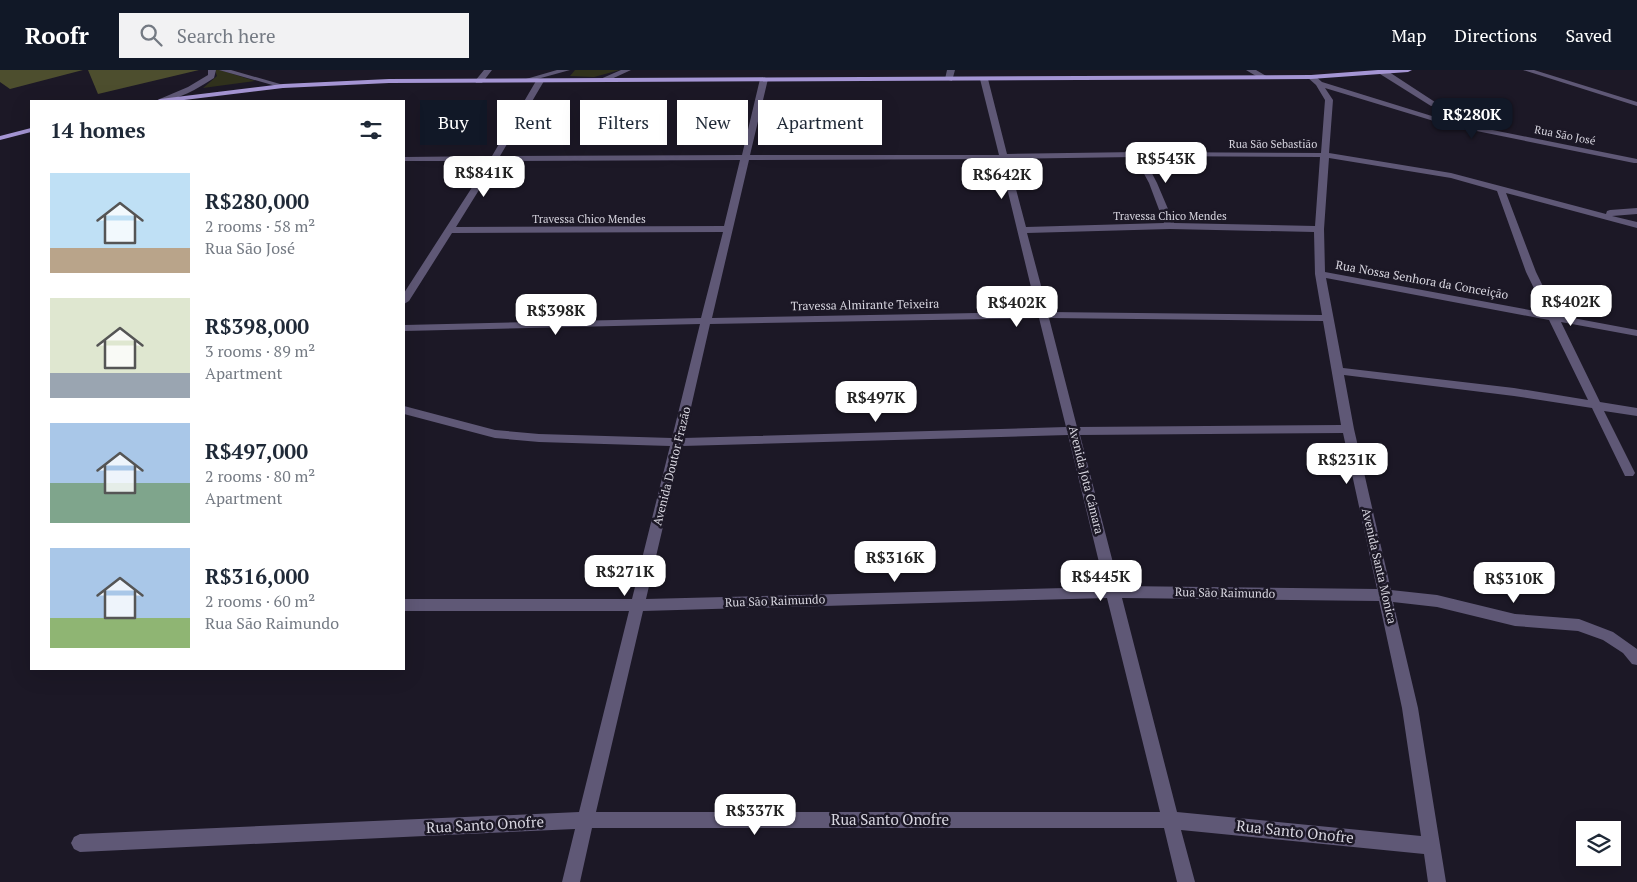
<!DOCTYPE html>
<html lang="en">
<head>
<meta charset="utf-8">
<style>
  :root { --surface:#fff; --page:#f2f2f3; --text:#1f2937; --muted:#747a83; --accent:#111827 }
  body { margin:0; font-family:"PT Serif",serif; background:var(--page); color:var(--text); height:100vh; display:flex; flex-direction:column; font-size:19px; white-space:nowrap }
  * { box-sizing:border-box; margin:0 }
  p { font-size:16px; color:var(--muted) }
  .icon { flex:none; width:28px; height:28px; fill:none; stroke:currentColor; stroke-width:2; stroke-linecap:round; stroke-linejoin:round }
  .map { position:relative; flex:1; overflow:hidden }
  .panel { position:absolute; left:30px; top:30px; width:375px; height:570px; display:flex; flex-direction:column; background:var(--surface); border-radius:0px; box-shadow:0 5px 20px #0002 }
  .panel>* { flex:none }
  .hud { position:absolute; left:420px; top:30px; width:475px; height:45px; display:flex; gap:10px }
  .fabs { position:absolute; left:1576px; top:751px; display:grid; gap:10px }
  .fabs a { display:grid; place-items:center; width:45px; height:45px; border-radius:0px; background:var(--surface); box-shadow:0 5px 20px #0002; font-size:25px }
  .price { position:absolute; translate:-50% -42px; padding:0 11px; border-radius:10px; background:#fff; color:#222; font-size:16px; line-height:32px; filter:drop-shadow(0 1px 2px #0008) }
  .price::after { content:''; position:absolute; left:50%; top:30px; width:15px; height:11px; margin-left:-8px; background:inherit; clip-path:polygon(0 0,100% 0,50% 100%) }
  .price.on { background:var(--accent); color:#fff }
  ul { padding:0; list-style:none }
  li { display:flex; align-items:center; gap:15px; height:125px; padding:0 20px }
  li span { display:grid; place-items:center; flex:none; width:140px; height:100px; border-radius:0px; color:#555 }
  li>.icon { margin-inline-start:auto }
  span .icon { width:60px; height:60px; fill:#fffc; stroke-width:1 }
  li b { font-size:21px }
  h2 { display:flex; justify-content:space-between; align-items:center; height:60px; padding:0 20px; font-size:21px }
  .pill { padding:0 18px; border-radius:0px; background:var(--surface); box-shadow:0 5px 20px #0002; font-size:18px; line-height:45px }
  .pill.on { background:var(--accent); color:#fff }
  header { display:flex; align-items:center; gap:30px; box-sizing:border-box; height:70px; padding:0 25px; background:var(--accent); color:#fff }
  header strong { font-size:24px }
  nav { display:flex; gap:28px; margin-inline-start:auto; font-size:18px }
  .search { width:350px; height:45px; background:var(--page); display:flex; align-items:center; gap:12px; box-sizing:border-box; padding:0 18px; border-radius:0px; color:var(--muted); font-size:19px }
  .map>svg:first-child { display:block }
  .green { fill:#30311c }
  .forest { fill:#4d4e2e }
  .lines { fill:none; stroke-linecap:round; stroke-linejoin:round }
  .minor { fill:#5f5876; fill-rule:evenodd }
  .major { fill:#a595d4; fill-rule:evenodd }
  .labels { text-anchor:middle; stroke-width:5; stroke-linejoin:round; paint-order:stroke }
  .far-street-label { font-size:11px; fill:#d7d5df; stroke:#1c1826 }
  .street-label { font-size:12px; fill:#d7d5df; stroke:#1c1826 }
  .near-street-label { font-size:15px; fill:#d7d5df; stroke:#1c1826 }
</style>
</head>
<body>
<header>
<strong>Roofr</strong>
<div class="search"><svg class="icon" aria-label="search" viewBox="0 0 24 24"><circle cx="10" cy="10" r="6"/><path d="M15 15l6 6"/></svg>Search here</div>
<nav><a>Map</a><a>Directions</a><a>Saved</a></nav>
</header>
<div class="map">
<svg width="1637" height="812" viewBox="0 0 1637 812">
  <rect width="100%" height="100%" fill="#1c1826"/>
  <!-- green -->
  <path class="green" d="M215,0H220L255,11L203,18L217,6Z
    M575,0H620L594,7L570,6Z"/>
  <!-- forest -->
  <path class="forest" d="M0,0H83L10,19L0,12Z
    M88,0H199L98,24Z"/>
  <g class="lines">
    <!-- minor -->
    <path class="minor" d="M208,0H216L214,8C197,19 176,32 155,31L188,17L208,5Z
      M219,0H231L287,16L283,18Z
      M484,0H492L482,13H476L475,11Z
      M557,0H570L530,11L526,9Z
      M621,0H631L605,12L598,10Z
      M947,0H955L952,11L945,9Z
      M1246,0H1256L1268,7L1261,9Z
      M1380,0H1386L1438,34L1431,36L1380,4Z
      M1523,0H1534L1637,32V36Z
      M1308,5H1314L1322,12L1448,51L1637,89V93H1634L1447,55L1325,18L1333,30L1329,83L1451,103L1606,144L1607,141L1610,140L1637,138V144L1612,146L1637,152V158L1506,123L1536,202L1557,245L1637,260V266L1561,252L1600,332L1637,338V346L1604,341L1635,403L1633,406H1625L1592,338L1514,326L1344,305L1354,359L1391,520L1437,525L1515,544L1579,549L1613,562L1637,579V595L1632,594L1623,583L1603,570L1578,561L1515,556L1437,537L1393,532L1418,638L1446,812H1428L1424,784L1181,760L1195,812H1177L1164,758H592L580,812H562L575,759L80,782L74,779L71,773L74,767L80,764L579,742L629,541H404V529H632L670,376L539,372L495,368L404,344V336L495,360L539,364L672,368L700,254L404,261V255L701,248L723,162L452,163L409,231L404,234V223L489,91H404V87L492,86L536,11L540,9L544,11L500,86L742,85L760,9L764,7L768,9L750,85H999L980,9L984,7L988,9L1007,84L1138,82L1321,83L1325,30L1316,15L1307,7ZM1143,86L1320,87L1315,156L1174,153L1157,113ZM1135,87L1149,113L1164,153L1026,157L1008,89ZM1329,88L1451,108L1497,121L1526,202L1546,243L1325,202L1324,159ZM1000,89L1037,242L712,248L749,90ZM740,90L724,156L456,157L497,91ZM1170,159L1314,162L1315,204L1322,245L1048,242L1027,163ZM1326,208L1549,250L1588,330L1514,318L1343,298ZM1039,248L1066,357L684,368L710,254ZM1049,248L1323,251L1341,355L1077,357ZM1343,363L1377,519L1119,516L1080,365ZM1068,365L1105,517L646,529L682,376ZM1107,528L1160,742H596L643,541ZM1122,528L1379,531L1402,638L1421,766L1177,742Z"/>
    <!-- major -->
    <path class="major" d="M1378,0H1412L1408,2L1311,9L389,13L283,18L176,31H156L160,29L283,14L389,9L1311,5Z
      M31,58V62L0,70V66Z"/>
  </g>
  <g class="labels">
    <!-- far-street labels -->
    <g class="far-street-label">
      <text transform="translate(1565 65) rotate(11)" y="4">Rua São José</text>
      <text x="1273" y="78">Rua São Sebastião</text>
      <text x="1170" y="150">Travessa Chico Mendes</text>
      <text x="589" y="153">Travessa Chico Mendes</text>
    </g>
    <!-- street labels -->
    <g class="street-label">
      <text transform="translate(1422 210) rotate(10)" y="4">Rua Nossa Senhora da Conceição</text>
      <text transform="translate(865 235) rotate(-1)" y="4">Travessa Almirante Teixeira</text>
      <text transform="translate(672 396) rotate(-76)" y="4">Avenida Doutor Frazão</text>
      <text transform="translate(1086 410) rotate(76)" y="4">Avenida Jota Câmara</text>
      <text transform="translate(1379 496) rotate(77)" y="4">Avenida Santa Monica</text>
      <text transform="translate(1225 523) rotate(1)" y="4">Rua São Raimundo</text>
      <text transform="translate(775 531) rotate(-2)" y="4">Rua São Raimundo</text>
    </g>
    <!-- near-street labels -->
    <g class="near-street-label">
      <text x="890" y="755">Rua Santo Onofre</text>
      <text transform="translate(485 755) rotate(-3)" y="5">Rua Santo Onofre</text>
      <text transform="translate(1295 762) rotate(6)" y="5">Rua Santo Onofre</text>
    </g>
  </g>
</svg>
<div class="fabs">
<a><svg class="icon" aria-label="layers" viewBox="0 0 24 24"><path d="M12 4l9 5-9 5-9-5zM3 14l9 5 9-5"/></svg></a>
</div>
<b class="price on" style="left:1472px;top:70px">R$280K</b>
<b class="price" style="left:1166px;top:114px">R$543K</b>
<b class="price" style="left:484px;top:128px">R$841K</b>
<b class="price" style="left:1002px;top:130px">R$642K</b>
<b class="price" style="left:1571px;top:257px">R$402K</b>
<b class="price" style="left:1017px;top:258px">R$402K</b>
<b class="price" style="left:556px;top:266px">R$398K</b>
<b class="price" style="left:876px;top:353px">R$497K</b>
<b class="price" style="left:1347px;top:415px">R$231K</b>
<b class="price" style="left:895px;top:513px">R$316K</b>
<b class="price" style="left:625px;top:527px">R$271K</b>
<b class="price" style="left:1101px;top:532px">R$445K</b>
<b class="price" style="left:1514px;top:534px">R$310K</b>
<b class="price" style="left:755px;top:766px">R$337K</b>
<div class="hud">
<a class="pill on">Buy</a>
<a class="pill">Rent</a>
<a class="pill">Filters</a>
<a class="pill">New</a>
<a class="pill">Apartment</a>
</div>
<section class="panel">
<h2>14 homes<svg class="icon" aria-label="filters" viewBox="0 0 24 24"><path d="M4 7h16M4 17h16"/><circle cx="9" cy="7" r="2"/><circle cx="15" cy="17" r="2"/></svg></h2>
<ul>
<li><span style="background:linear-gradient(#bfe0f5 75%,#b9a48a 0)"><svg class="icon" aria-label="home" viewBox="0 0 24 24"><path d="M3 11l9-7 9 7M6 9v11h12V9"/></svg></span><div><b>R$280,000</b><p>2 rooms · 58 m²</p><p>Rua São José</p></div></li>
<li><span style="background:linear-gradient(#dfe7d0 75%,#9aa5b1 0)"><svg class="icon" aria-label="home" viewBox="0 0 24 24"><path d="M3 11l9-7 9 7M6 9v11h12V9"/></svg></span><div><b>R$398,000</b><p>3 rooms · 89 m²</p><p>Apartment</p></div></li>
<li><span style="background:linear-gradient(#a9c7e8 60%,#7fa58c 0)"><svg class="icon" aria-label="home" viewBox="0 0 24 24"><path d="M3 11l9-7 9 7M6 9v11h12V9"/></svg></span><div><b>R$497,000</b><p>2 rooms · 80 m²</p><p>Apartment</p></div></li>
<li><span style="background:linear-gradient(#a9c7e8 70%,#8fb573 0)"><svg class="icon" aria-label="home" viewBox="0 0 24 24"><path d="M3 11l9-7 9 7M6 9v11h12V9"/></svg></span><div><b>R$316,000</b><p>2 rooms · 60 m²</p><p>Rua São Raimundo</p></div></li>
</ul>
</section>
</div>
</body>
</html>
